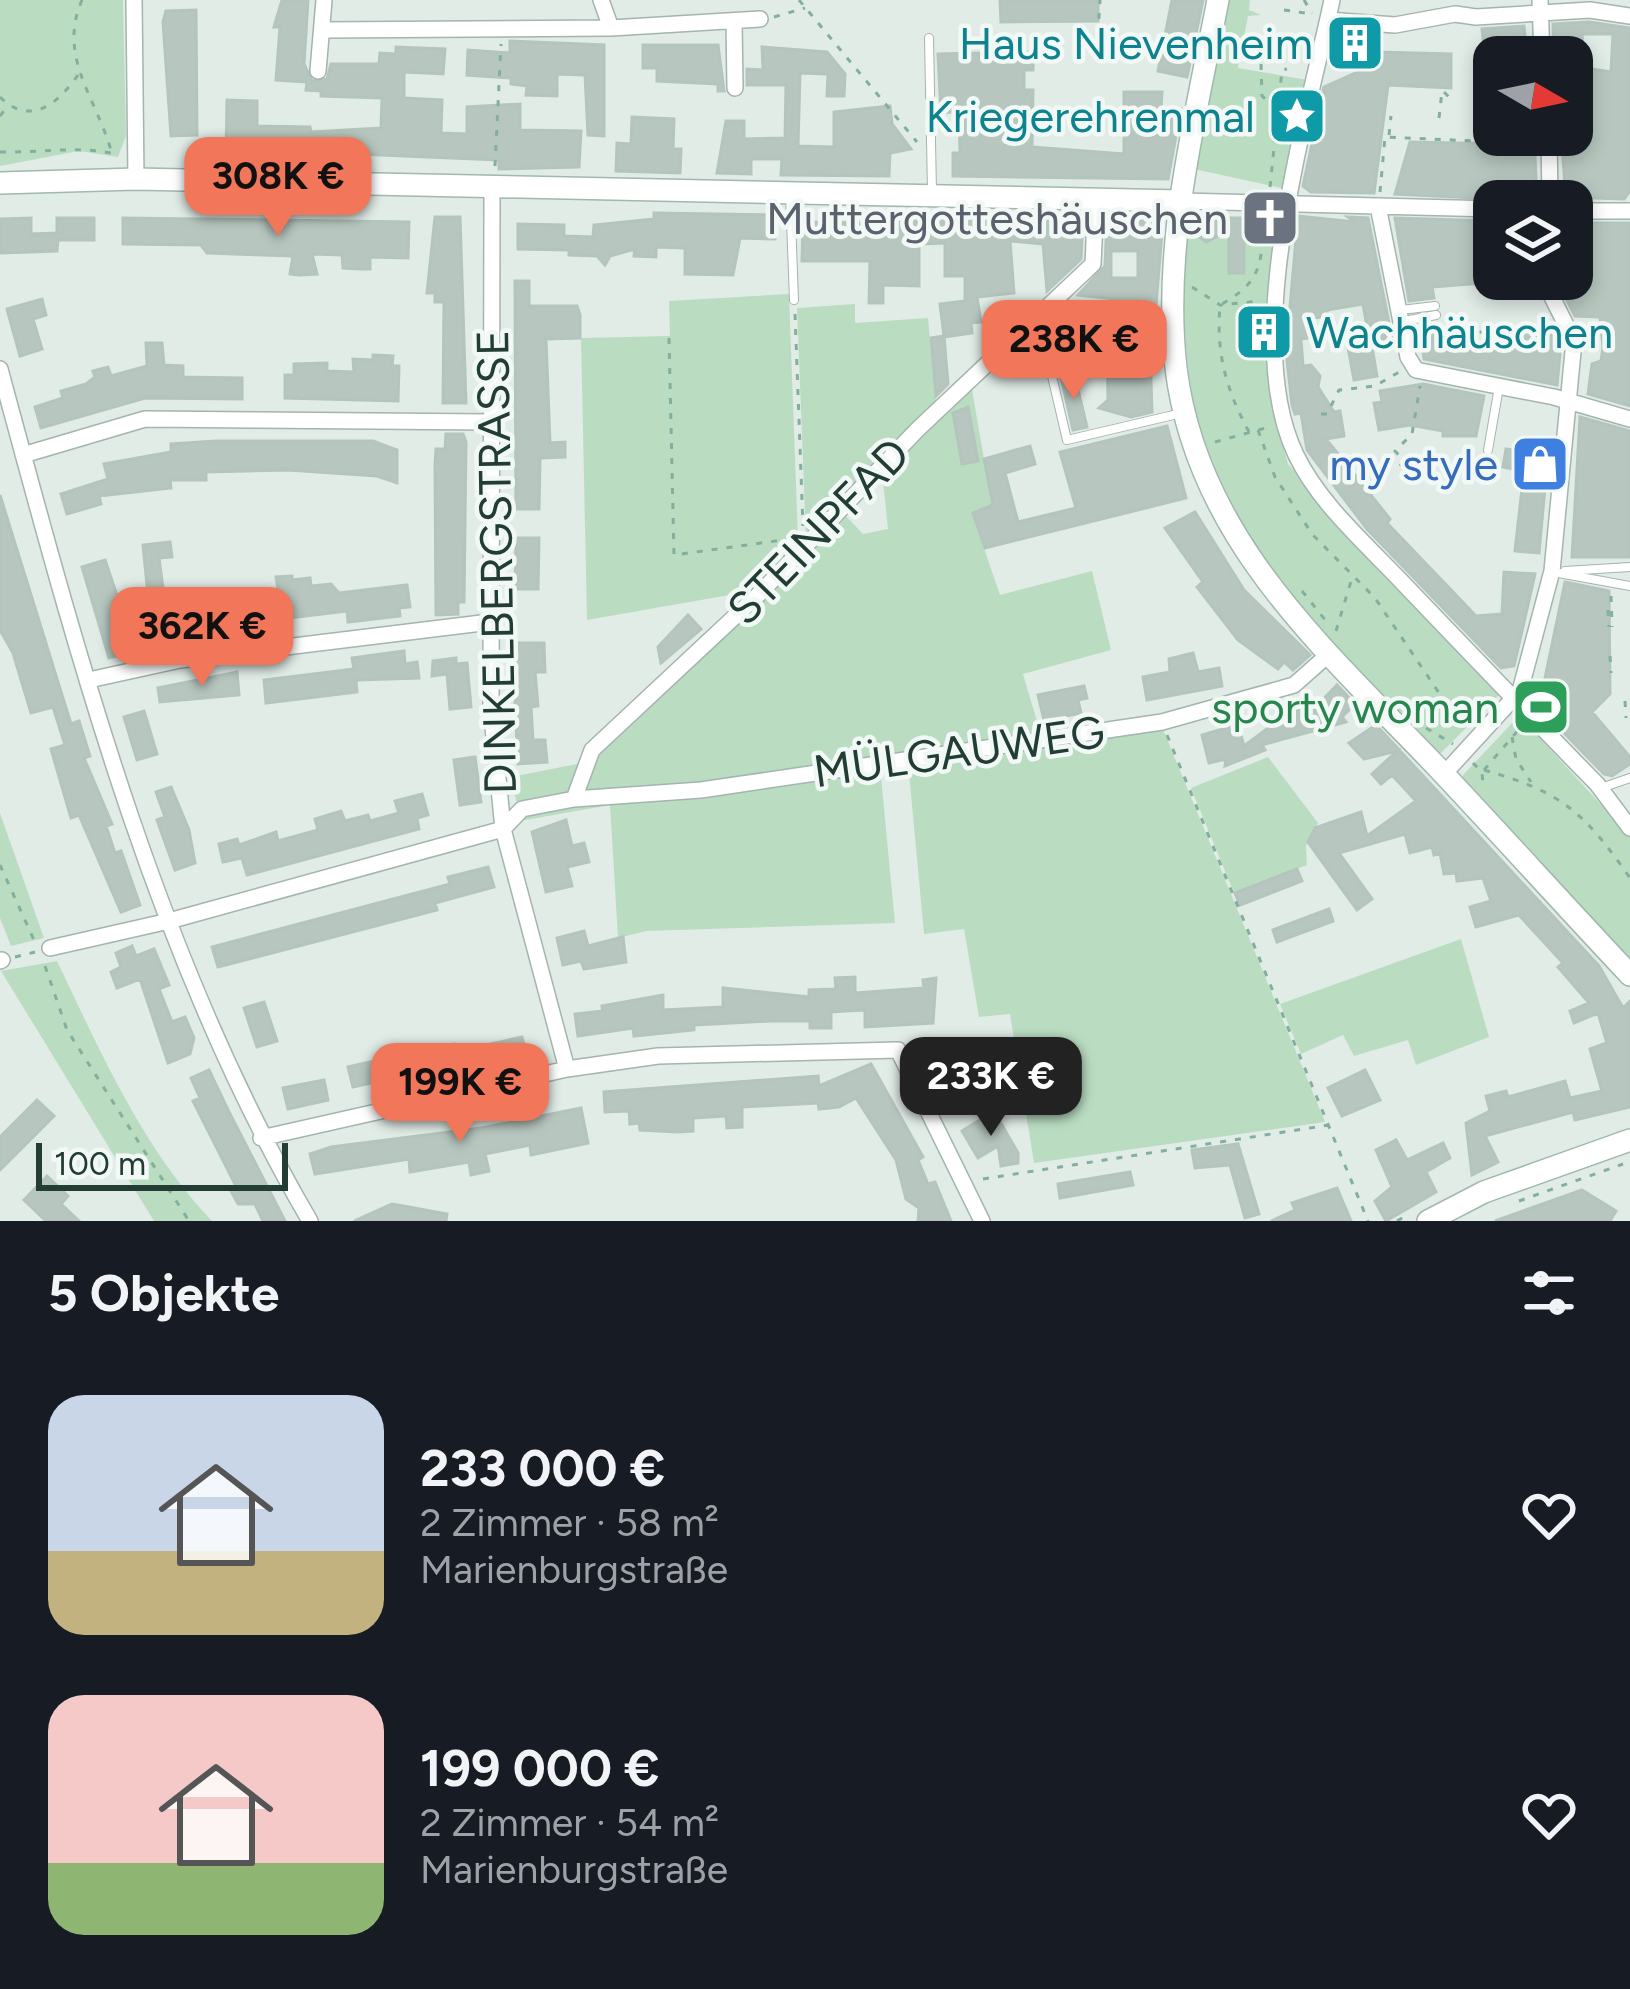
<!DOCTYPE html>
<html lang="de">
<head>
<meta charset="utf-8">
<style>
  :root { --surface:#171b24; --page:#20242c; --text:#f1f3f6; --muted:#9ea1a6; --accent:#f1765a }
  body { margin:0; font-family:Figtree,sans-serif; background:var(--page); color:var(--text); height:100vh; display:flex; flex-direction:column; font-size:45px; white-space:nowrap }
  * { box-sizing:border-box; margin:0 }
  p { font-size:39px; color:var(--muted) }
  .icon { flex:none; width:66px; height:66px; fill:none; stroke:currentColor; stroke-width:2; stroke-linecap:round; stroke-linejoin:round }
  .map { position:relative; height:1221px; overflow:hidden }
  .side { display:flex; flex-direction:column; background:var(--surface); flex:1 }
  .side>* { flex:none }
  .needle { width:78px; rotate:99deg }
  .controls { position:absolute; left:1473px; top:36px; display:grid; gap:24px }
  .controls a { display:grid; place-items:center; width:120px; height:120px; border-radius:24px; background:var(--surface); box-shadow:0 6px 18px #0003; font-size:60px }
  .scale { position:absolute; left:36px; bottom:30px; width:252px; box-sizing:border-box; padding-left:12px; border:6px solid #223d34; border-top:0; font-size:33px; line-height:42px; white-space:nowrap; color:#223d34; -webkit-text-stroke:9px #f2f8f5; paint-order:stroke }
  .price { position:absolute; translate:-50% -102px; padding:0 27px; border-radius:24px; background:var(--accent); color:#111; font-size:39px; line-height:78px; filter:drop-shadow(0 3px 6px #0008) }
  .price::after { content:''; position:absolute; left:50%; top:72px; width:36px; height:27px; margin-left:-18px; background:inherit; clip-path:polygon(0 0,100% 0,50% 100%) }
  .price.on { background:#222; color:#fff }
  ul { padding:0; list-style:none }
  li { display:flex; align-items:center; gap:36px; height:300px; padding:0 48px }
  li span { display:grid; place-items:center; flex:none; width:336px; height:240px; border-radius:36px; color:#555 }
  li>.icon { margin-inline-start:auto }
  span .icon { width:144px; height:144px; fill:#fffc; stroke-width:1 }
  li b { font-size:51px }
  h2 { display:flex; justify-content:space-between; align-items:center; height:144px; padding:0 48px; font-size:51px }
  .map>svg:first-child { display:block }
  .green { fill:#baddc2 }
  .building { fill:#b7c7bf; stroke:#b4c5bd; stroke-width:3; fill-rule:evenodd }
  .lines { fill:none; stroke-linecap:round; stroke-linejoin:round }
  .lane-casing { stroke:#a4b4ae; stroke-width:10 }
  .street-casing { stroke:#a4b4ae; stroke-width:18 }
  .secondary-casing { stroke:#a0b8ae; stroke-width:24 }
  .path { stroke:#82af9e; stroke-width:3; stroke-dasharray:6 9; stroke-linecap:butt }
  .lane { stroke:#fff; stroke-width:8 }
  .street { stroke:#fff; stroke-width:15 }
  .secondary { stroke:#fff; stroke-width:21 }
  .labels { text-anchor:middle; stroke-width:9; stroke-linejoin:round; paint-order:stroke }
  .culture-label { font-size:45px; fill:#0d838f; stroke:#f2f8f5; text-anchor:end }
  .worship-label { font-size:45px; fill:#5b616d; stroke:#f2f8f5; text-anchor:end }
  .shop-label { font-size:45px; fill:#366cbe; stroke:#f2f8f5; text-anchor:end }
  .street-label { font-size:45px; fill:#223d34; stroke:#f2f8f5 }
  .leisure-label { font-size:45px; fill:#27864d; stroke:#f2f8f5; text-anchor:end }
</style>
</head>
<body>
<div class="map">
<svg width="1630" height="1221" viewBox="0 0 1630 1221">
  <rect width="100%" height="100%" fill="#e1ece7"/>
  <!-- green -->
  <path class="green" d="M0,0H123L126,136L118,157L79,151L0,166Z
    M1227,0H1250L1249,10L1261,15L1248,16L1238,68L1308,80L1286,189L1194,169Z
    M1282,216C1264,300 1264,381 1288,464L1499,695L1441,753H1436C1262,573 1161,487 1189,218Z
    M789,294L798,539H803L758,590L587,620L581,338L670,336L669,301Z
    M855,304V323L928,318L936,406L806,539L797,308Z
    M971,384L992,505L972,513L1000,595L1092,571L1111,650L1023,674L1041,735L701,784L585,792L594,753L842,512L863,534L888,529L882,471Z
    M1514,721H1524L1630,836V958L1463,786V775Z
    M1162,727L1325,1122L1034,1163L1010,1014L979,1017L964,929L924,934L908,762Z
    M1268,757L1318,823L1306,846L1307,865L1234,893L1191,788Z
    M582,763L573,792L517,804L511,777Z
    M880,766L895,923L646,931L618,938L610,805L520,821L519,814Z
    M0,813L44,938L11,946L0,918Z
    M1461,939L1489,1037L1416,1065L1408,1040L1354,1056L1343,1035L1301,1054L1280,1004Z
    M57,961C100,1051 143,1149 212,1221H154L1,971Z"/>
  <!-- building -->
  <path class="building" d="M282,0H308L304,64L312,81L327,79L331,64H379L380,53L396,54V47L445,49L443,74L404,72V98L442,100L441,133L467,134V107L520,104V130L581,131L579,167L499,169V160L356,154L226,156L227,100L257,101V126L310,127L311,132L381,128L382,98L321,96V91L306,90L307,82L276,80L280,27H274Z
    M1000,0H1098V21L1001,22Z
    M1172,0H1203L1187,77L1158,71Z
    M196,10L197,135L171,136L163,22L166,11Z
    M1589,22L1630,28V191L1624,199L1566,197L1561,135H1572V66L1611,72L1613,34H1582L1583,57H1554L1553,24Z
    M1524,26L1527,57H1485L1482,29Z
    M1337,33L1379,36L1377,52L1451,54V88L1388,85L1374,193L1311,192L1303,186L1324,87L1380,62L1332,54Z
    M510,41L604,45V136L588,135L585,75L557,74V96L526,95L527,86L511,84V78L467,75L468,50L510,53Z
    M643,45H718L724,91H718V84L657,81V68H643Z
    M762,47L827,52L845,74L844,96H827L828,74L800,73L798,146L834,147V112L890,106L892,124L911,149L890,153L889,176L781,175L782,159H751V174L717,173L726,121H744V139L785,138L786,85H747V69L763,70Z
    M1033,52V70H1024V90H1033L1032,147L1124,154V92H1162L1161,109H1181L1168,179L953,176V153H960L959,111L941,113L938,54Z
    M632,117L674,119L673,149H681L680,173L616,171L617,143L631,144Z
    M1505,135H1534L1537,201L1395,194L1410,142L1504,144Z
    M654,213L775,215V239L740,238L733,275L685,274V248L656,247V257L634,256L635,249L610,256L605,265L597,256L569,255V250L518,249V224L564,225V236L593,237L594,225L654,219Z
    M868,216L1083,219L1081,259L1047,291L1043,244L1010,241L1014,293L977,297L981,322L971,323L972,333L944,337L948,384L936,396L931,338L944,336L940,304L965,301V276H945V243L919,244V286L883,285V303H869L870,261H802L803,222L868,223Z
    M1298,216L1355,222L1348,217L1368,218L1393,343L1372,347L1377,376L1354,380L1346,336L1368,333L1363,304L1327,310L1328,317L1307,318L1308,338L1301,339L1303,366L1311,365L1320,376L1318,387L1334,412L1340,411L1344,436L1326,439L1390,519L1387,523L1476,616L1502,614L1504,572L1535,574L1514,666L1501,668L1367,529L1307,450L1301,413L1295,414L1292,405L1286,352Z
    M435,217H460L466,403H443L444,302H435V293H427Z
    M31,218V234L57,233V218H94V240H58L57,251L0,253V219Z
    M123,218L409,222L408,258L370,257V269H361L343,268L342,255L312,254L317,274L299,275L290,274L293,256L207,253L201,245L123,244Z
    M1197,218H1256L1244,224V273H1229V231L1206,242L1193,232Z
    M1395,218L1494,221V282L1432,287L1434,298L1409,301Z
    M1107,219L1163,220L1155,317H1149L1152,412L1131,417L1099,408L1108,400L1107,327H1115V299L1078,295L1105,266ZM1111,251H1138V278H1111Z
    M1572,223H1630V406L1588,394L1592,364L1601,361L1603,347L1600,317L1575,316L1557,281L1572,279Z
    M515,281H529V306H577L580,315V338L546,339L550,443L565,442V457L540,458L539,509H516Z
    M42,299L46,315L33,319L42,349L20,356L7,309Z
    M1507,330L1552,332L1560,354L1557,385L1424,359L1421,335L1438,334L1439,342L1467,340V347L1482,350H1505Z
    M146,343H162L164,365L183,366V377L242,378V399L145,398L41,428L35,407L63,398L61,391L86,384L95,377L93,371L108,367L111,376L147,366Z
    M373,355L393,356L392,366H399L398,401L285,398V375H294V364L327,363V371L354,372L353,359L373,360Z
    M1074,373L1087,427L1073,430L1061,377Z
    M1423,384L1484,396L1476,436H1443V431L1410,425L1379,430L1374,403L1382,402L1380,391Z
    M968,407L978,461L962,464L953,413Z
    M1580,417L1630,431V557H1572Z
    M1167,426L1186,498L985,548L973,513L993,505L984,459L1030,446L1035,464L1005,473L1018,522L1076,508L1060,452Z
    M446,434H463L466,442L464,602H458V614L436,615L435,465L436,449H445Z
    M216,441H373L397,450V483L377,476L288,470L206,472V480H170L171,488L99,496L101,504L67,514L61,494L108,479L104,464L171,452V444Z
    M1506,449L1548,455L1539,553L1515,551L1524,471L1503,467Z
    M0,495L71,724L79,721L90,756L84,758L112,824L106,826L115,853L121,851L140,905L121,912L79,815L71,818L51,749L65,745L53,707L31,713L13,653L0,630Z
    M1195,512L1244,590L1310,655L1293,670L1284,662L1278,669L1238,640L1197,587L1203,582L1165,528Z
    M516,538H539L538,589H515Z
    M170,542L172,557L159,558L166,611L234,603L233,595L278,589L276,577L292,576V580L310,578L311,586L331,584L339,593L407,585L410,607L399,608L400,616L348,622L347,611L231,625L233,636L153,646L143,545Z
    M105,560L136,651L109,658L82,567Z
    M1565,582L1609,591L1610,694L1592,712L1630,757V764L1612,776L1604,774L1539,707Z
    M688,615L701,629L661,663L658,647Z
    M512,643H544L545,672H535L538,706L531,707L533,740H545L547,762L518,764Z
    M404,651L405,664L417,662L419,678L356,680L357,692L266,703L264,680L354,669L352,658Z
    M1193,653L1198,672L1219,668L1222,686L1147,700L1143,677L1170,672L1169,659Z
    M456,658V664L467,663L471,707L450,709L447,674L432,676L433,661Z
    M237,672L239,695L160,702L158,688Z
    M1337,685L1355,704L1342,717L1346,722L1262,745L1265,750L1225,766L1226,759L1209,763L1202,735L1229,727L1231,734L1240,732L1244,746L1271,726L1269,720L1302,708L1305,718Z
    M1084,686L1087,698L1078,700L1081,713L1044,720L1038,695Z
    M144,711L157,754L137,760L124,717Z
    M1376,725L1599,966L1623,1008L1630,1001V1107L1575,1120L1573,1112L1485,1136L1498,1162L1472,1175L1466,1123L1490,1111L1486,1096L1506,1091L1508,1097L1565,1081L1570,1098L1602,1091L1590,1049L1607,1043L1598,1013L1574,1023L1570,1011L1589,1003L1558,967L1563,963L1519,915L1476,927L1470,907L1491,901L1483,878L1457,881L1456,873L1444,874L1440,853L1434,855L1432,847L1410,853L1405,834L1339,853L1372,899L1357,910L1344,892L1308,842L1315,828L1361,812L1367,836L1416,801L1392,775L1381,784L1372,774L1397,751L1364,759L1349,743Z
    M475,757L481,802L460,805L454,760Z
    M171,787L189,830L195,863L175,870L157,820L165,817L156,792Z
    M422,794L428,815L417,818L419,829L247,875L242,858L223,862L219,844L237,839L239,845L276,832L278,841L318,830L315,819L341,811L345,821L368,815L370,821L399,813L395,801Z
    M566,820L572,846L584,843L589,862L567,867L572,886L546,892L532,832Z
    M488,867L494,887L435,903L437,910L218,967L212,947L450,884L448,877Z
    M1297,869L1302,881L1240,905L1235,893Z
    M1329,909L1333,921L1277,942L1273,930Z
    M584,931L588,946L623,937L626,962L584,969L581,961L563,965L557,938Z
    M132,946L136,956L154,949L169,985L159,989L172,1022L185,1017L194,1038L190,1054L168,1063L140,979L117,988L111,972L121,967L116,953Z
    M855,977V993L924,988L923,980L936,978L933,1023L865,1027V1010L845,1011L831,1012V1028H810V1021H770L694,1025V1030L634,1036L633,1028L578,1036L575,1014L603,1011L602,1006L663,995V1010L723,1007V988L809,997V990L836,989L835,978Z
    M264,1002L277,1041L257,1047L244,1008Z
    M522,1037L527,1058L487,1067L482,1046Z
    M454,1044L459,1065L419,1073L414,1052Z
    M388,1058L393,1078L353,1087L348,1067Z
    M871,1064L923,1157L918,1160L928,1184L935,1182L951,1221H918L919,1208L906,1199L896,1160L856,1098L839,1107L819,1109L818,1103L742,1107V1127L727,1128L726,1116L693,1118V1131L677,1132L640,1130L639,1123L630,1124L629,1111L605,1112L604,1092L818,1076L819,1086Z
    M967,1065L978,1088L989,1082L1005,1102L985,1112L973,1091L959,1099L947,1075Z
    M209,1070L228,1110L285,1221H263L255,1204H238L231,1191L237,1188L193,1101L200,1098L191,1078Z
    M1365,1070L1380,1100L1342,1116L1328,1088Z
    M324,1080L328,1100L288,1109L283,1088Z
    M37,1100L54,1116L0,1170V1137Z
    M581,1108L588,1143L531,1155L530,1145L485,1154L489,1171L471,1175L469,1162L410,1172L409,1159L315,1174L310,1154L331,1147L481,1128Z
    M994,1111L1018,1153V1163L1001,1166L998,1146L978,1158L962,1131Z
    M1396,1140L1407,1160L1443,1143L1450,1158L1426,1172L1436,1192L1386,1221L1375,1201L1392,1187L1376,1150Z
    M1238,1144L1259,1214L1245,1218L1230,1165L1195,1168L1192,1150Z
    M1130,1172L1133,1185L1060,1198L1058,1184Z
    M47,1176L68,1196L61,1204L79,1221H46L24,1200Z
    M1337,1188L1351,1221H1271L1295,1210L1292,1203Z
    M1582,1190L1616,1211L1610,1221H1495Z
    M392,1204L447,1214L446,1221H354Z"/>
  <g class="lines">
    <defs>
      <path id="lane" d="M929,38L932,192
        M790,194L794,300
        M1401,310L1435,306
        M1404,321L1436,315
        M1052,376L1067,440L1182,413
        M1488,450L1499,387
        M1565,571L1630,567
        M1553,572L1630,586
        M1604,787L1630,778"/>
      <path id="street" d="M134,0L136,179
        M601,0L611,28
        M1332,0C1306,123 1240,339 1296,455C1319,503 1365,543 1401,581C1466,649 1531,717 1597,784L1630,828
        M1540,0L1542,57
        M1328,20L1395,25L1455,14L1476,17L1590,10L1630,16
        M734,21L735,88
        M322,30L611,28L760,19
        M318,71L324,0
        M1549,135L1550,201
        M492,190L491,706L503,829L567,1069
        M1181,201L1494,209
        M1378,206L1408,357L1416,370L1554,397L1630,419
        M1572,211H1630
        M0,369C78,658 158,962 310,1221
        M23,455L145,419L489,422
        M89,680L180,660L490,622
        M1444,774L1520,691L1552,571L1574,341L1543,279
        M574,799L701,790L1162,722L1294,685L1329,654
        M50,948L169,921L503,829L522,809L574,799L592,750L759,594L918,429L1093,264L1096,198
        M0,961L2,960
        M261,1138L567,1069L658,1056L898,1050L982,1221"/>
      <path id="secondary" d="M1218,0C1195,120 1162,245 1176,368C1197,540 1326,650 1439,769C1503,837 1566,907 1630,975
        M0,183L136,179L1181,201
        M1428,1221L1484,1192L1630,1140"/>
    </defs>
    <!-- lane casing -->
    <use href="#lane" class="lane-casing"/>
    <!-- street casing -->
    <use href="#street" class="street-casing"/>
    <!-- secondary casing -->
    <use href="#secondary" class="secondary-casing"/>
    <!-- path -->
    <path class="path" d="M82,0C57,58 97,98 112,154
      M799,0L917,142
      M1304,0L1312,13
      M1284,10L1312,14
      M774,17L805,8
      M1098,34L1100,0
      M1261,64L1262,96L1275,108
      M1444,92L1451,99
      M0,97C31,128 59,102 78,75
      M0,116L7,107
      M1439,118L1442,91
      M1389,135L1391,116
      M0,152C38,153 74,146 111,153
      M495,166L501,44
      M1270,187L1282,70L1287,69
      M1380,192L1385,137L1498,142V135
      M1192,287L1220,305L1261,301
      M795,314L803,526
      M1438,330L1442,336L1549,325
      M669,338L674,555L790,539
      M1321,414H1327L1339,390L1375,386L1399,372
      M1258,430L1275,477L1312,534L1375,598L1462,727
      M1249,432C1226,389 1216,354 1220,305C1262,282 1260,266 1265,221
      M1215,442L1269,427
      M1400,466L1404,461L1395,451L1412,434L1420,386
      M1302,591L1326,621
      M1611,596L1612,627
      M1608,610L1609,627
      M1336,631L1352,578
      M1610,656L1611,673
      M1625,701L1626,718
      M1426,728L1453,744
      M1167,735L1368,1221
      M1512,737L1516,759L1531,782
      M1473,763L1482,772L1483,786
      M1484,770C1562,792 1584,812 1630,878
      M1484,770L1521,727
      M0,865L34,940
      M15,957L35,952
      M45,966L67,1030L189,1221
      M983,1179L1329,1125
      M1519,1201L1623,1164
      M1397,1221L1407,1215"/>
    <!-- lane -->
    <use href="#lane" class="lane"/>
    <!-- street -->
    <use href="#street" class="street"/>
    <!-- secondary -->
    <use href="#secondary" class="secondary"/>
  </g>
  <!-- icons -->
  <defs>
    <symbol id="building-square" viewBox="-11 -11 22 22"><rect x="-9" y="-9" width="18" height="18" rx="4" fill="#0f9aa8" stroke="#f2f8f5"/><path d="M-4-6H4V6H1V3H-1V6H-4ZM-2.5-4.3h1.7v1.8h-1.7ZM.8-4.3h1.7v1.8H.8ZM-2.5-1h1.7V.8h-1.7ZM.8-1h1.7V.8H.8Z" fill="#fff"/></symbol>
    <symbol id="sight-square" viewBox="-11 -11 22 22"><rect x="-9" y="-9" width="18" height="18" rx="4" fill="#0f9aa8" stroke="#f2f8f5"/><path d="M0-6L1.8-2.2L6-1.7L2.9 1.2L3.7 5.4L0 3.3L-3.7 5.4L-2.9 1.2L-6-1.7L-1.8-2.2Z" fill="#fff"/></symbol>
    <symbol id="church-square" viewBox="-11 -11 22 22"><rect x="-9" y="-9" width="18" height="18" rx="4" fill="#6b7280" stroke="#f2f8f5"/><path d="M-1.2-6h2.4v3.5h3.3v2.4h-3.3V6h-2.4V-.1h-3.3v-2.4h3.3Z" fill="#fff"/></symbol>
    <symbol id="shop-square" viewBox="-11 -11 22 22"><rect x="-9" y="-9" width="18" height="18" rx="4" fill="#3f7fe0" stroke="#f2f8f5"/><path d="M-5-2.5h2.3a2.7 3.5 0 0 1 5.4 0H5L5.5 6h-11ZM-1.5-2.5h3a1.5 2.3 0 0 0-3 0Z" fill="#fff"/></symbol>
    <symbol id="stadium-square" viewBox="-11 -11 22 22"><rect x="-9" y="-9" width="18" height="18" rx="4" fill="#2e9e5b" stroke="#f2f8f5"/><path d="M0-5a6.5 5 0 1 0 0 10a6.5 5 0 1 0 0-10ZM-3.5-1.8h7v3.6h-7Z" fill="#fff"/></symbol>
  </defs>
  <g fill-rule="evenodd">
    <use href="#building-square" x="1322" y="10" width="66" height="66"/>
    <use href="#sight-square" x="1264" y="83" width="66" height="66"/>
    <use href="#church-square" x="1237" y="185" width="66" height="66"/>
    <use href="#building-square" x="1231" y="299" width="66" height="66"/>
    <use href="#shop-square" x="1507" y="431" width="66" height="66"/>
    <use href="#stadium-square" x="1508" y="674" width="66" height="66"/>
  </g>
  <g class="labels">
    <!-- culture labels -->
    <g class="culture-label">
      <text x="1313" y="59">Haus Nievenheim</text>
      <text x="1255" y="132">Kriegerehrenmal</text>
      <text x="1306" y="348" text-anchor="start">Wachhäuschen</text>
    </g>
    <!-- worship labels -->
    <g class="worship-label">
      <text x="1228" y="234">Muttergotteshäuschen</text>
    </g>
    <!-- shop labels -->
    <g class="shop-label">
      <text x="1498" y="480">my style</text>
    </g>
    <!-- street labels -->
    <g class="street-label">
      <text transform="translate(818 531) rotate(-46)" y="16">STEINPFAD</text>
      <text transform="translate(496 562) rotate(-91)" y="16">DINKELBERGSTRASSE</text>
      <text transform="translate(959 751) rotate(-8)" y="16">MÜLGAUWEG</text>
    </g>
    <!-- leisure labels -->
    <g class="leisure-label">
      <text x="1499" y="723">sporty woman</text>
    </g>
  </g>
</svg>
<div class="controls">
<a><svg class="needle" viewBox="-14 -14 28 28"><path d="M0-13l5 13h-10z" fill="#e53935"/><path d="M0 13l5-13h-10z" fill="#9ea1a6"/></svg></a>
<a><svg class="icon" aria-label="layers" viewBox="0 0 24 24"><path d="M12 4l9 5-9 5-9-5zM3 14l9 5 9-5"/></svg></a>
</div>
<div class="scale">100 m</div>
<b class="price" style="left:278px;top:239px">308K €</b>
<b class="price" style="left:1074px;top:402px">238K €</b>
<b class="price" style="left:202px;top:689px">362K €</b>
<b class="price on" style="left:991px;top:1139px">233K €</b>
<b class="price" style="left:460px;top:1145px">199K €</b>
</div>
<section class="side">
<h2>5 Objekte<svg class="icon" aria-label="filters" viewBox="0 0 24 24"><path d="M4 7h16M4 17h16"/><circle cx="9" cy="7" r="2"/><circle cx="15" cy="17" r="2"/></svg></h2>
<ul>
<li><span style="background:linear-gradient(#c9d6e8 65%,#c2b280 0)"><svg class="icon" aria-label="home" viewBox="0 0 24 24"><path d="M3 11l9-7 9 7M6 9v11h12V9"/></svg></span><div><b>233 000 €</b><p>2 Zimmer · 58 m²</p><p>Marienburgstraße</p></div><svg class="icon" aria-label="heart" viewBox="0 0 24 24"><path d="M12 20l-8-8c-3-5 5-10 8-4 3-6 11-1 8 4z"/></svg></li>
<li><span style="background:linear-gradient(#f6c9c9 70%,#8fb573 0)"><svg class="icon" aria-label="home" viewBox="0 0 24 24"><path d="M3 11l9-7 9 7M6 9v11h12V9"/></svg></span><div><b>199 000 €</b><p>2 Zimmer · 54 m²</p><p>Marienburgstraße</p></div><svg class="icon" aria-label="heart" viewBox="0 0 24 24"><path d="M12 20l-8-8c-3-5 5-10 8-4 3-6 11-1 8 4z"/></svg></li>
</ul>
</section>
</body>
</html>
